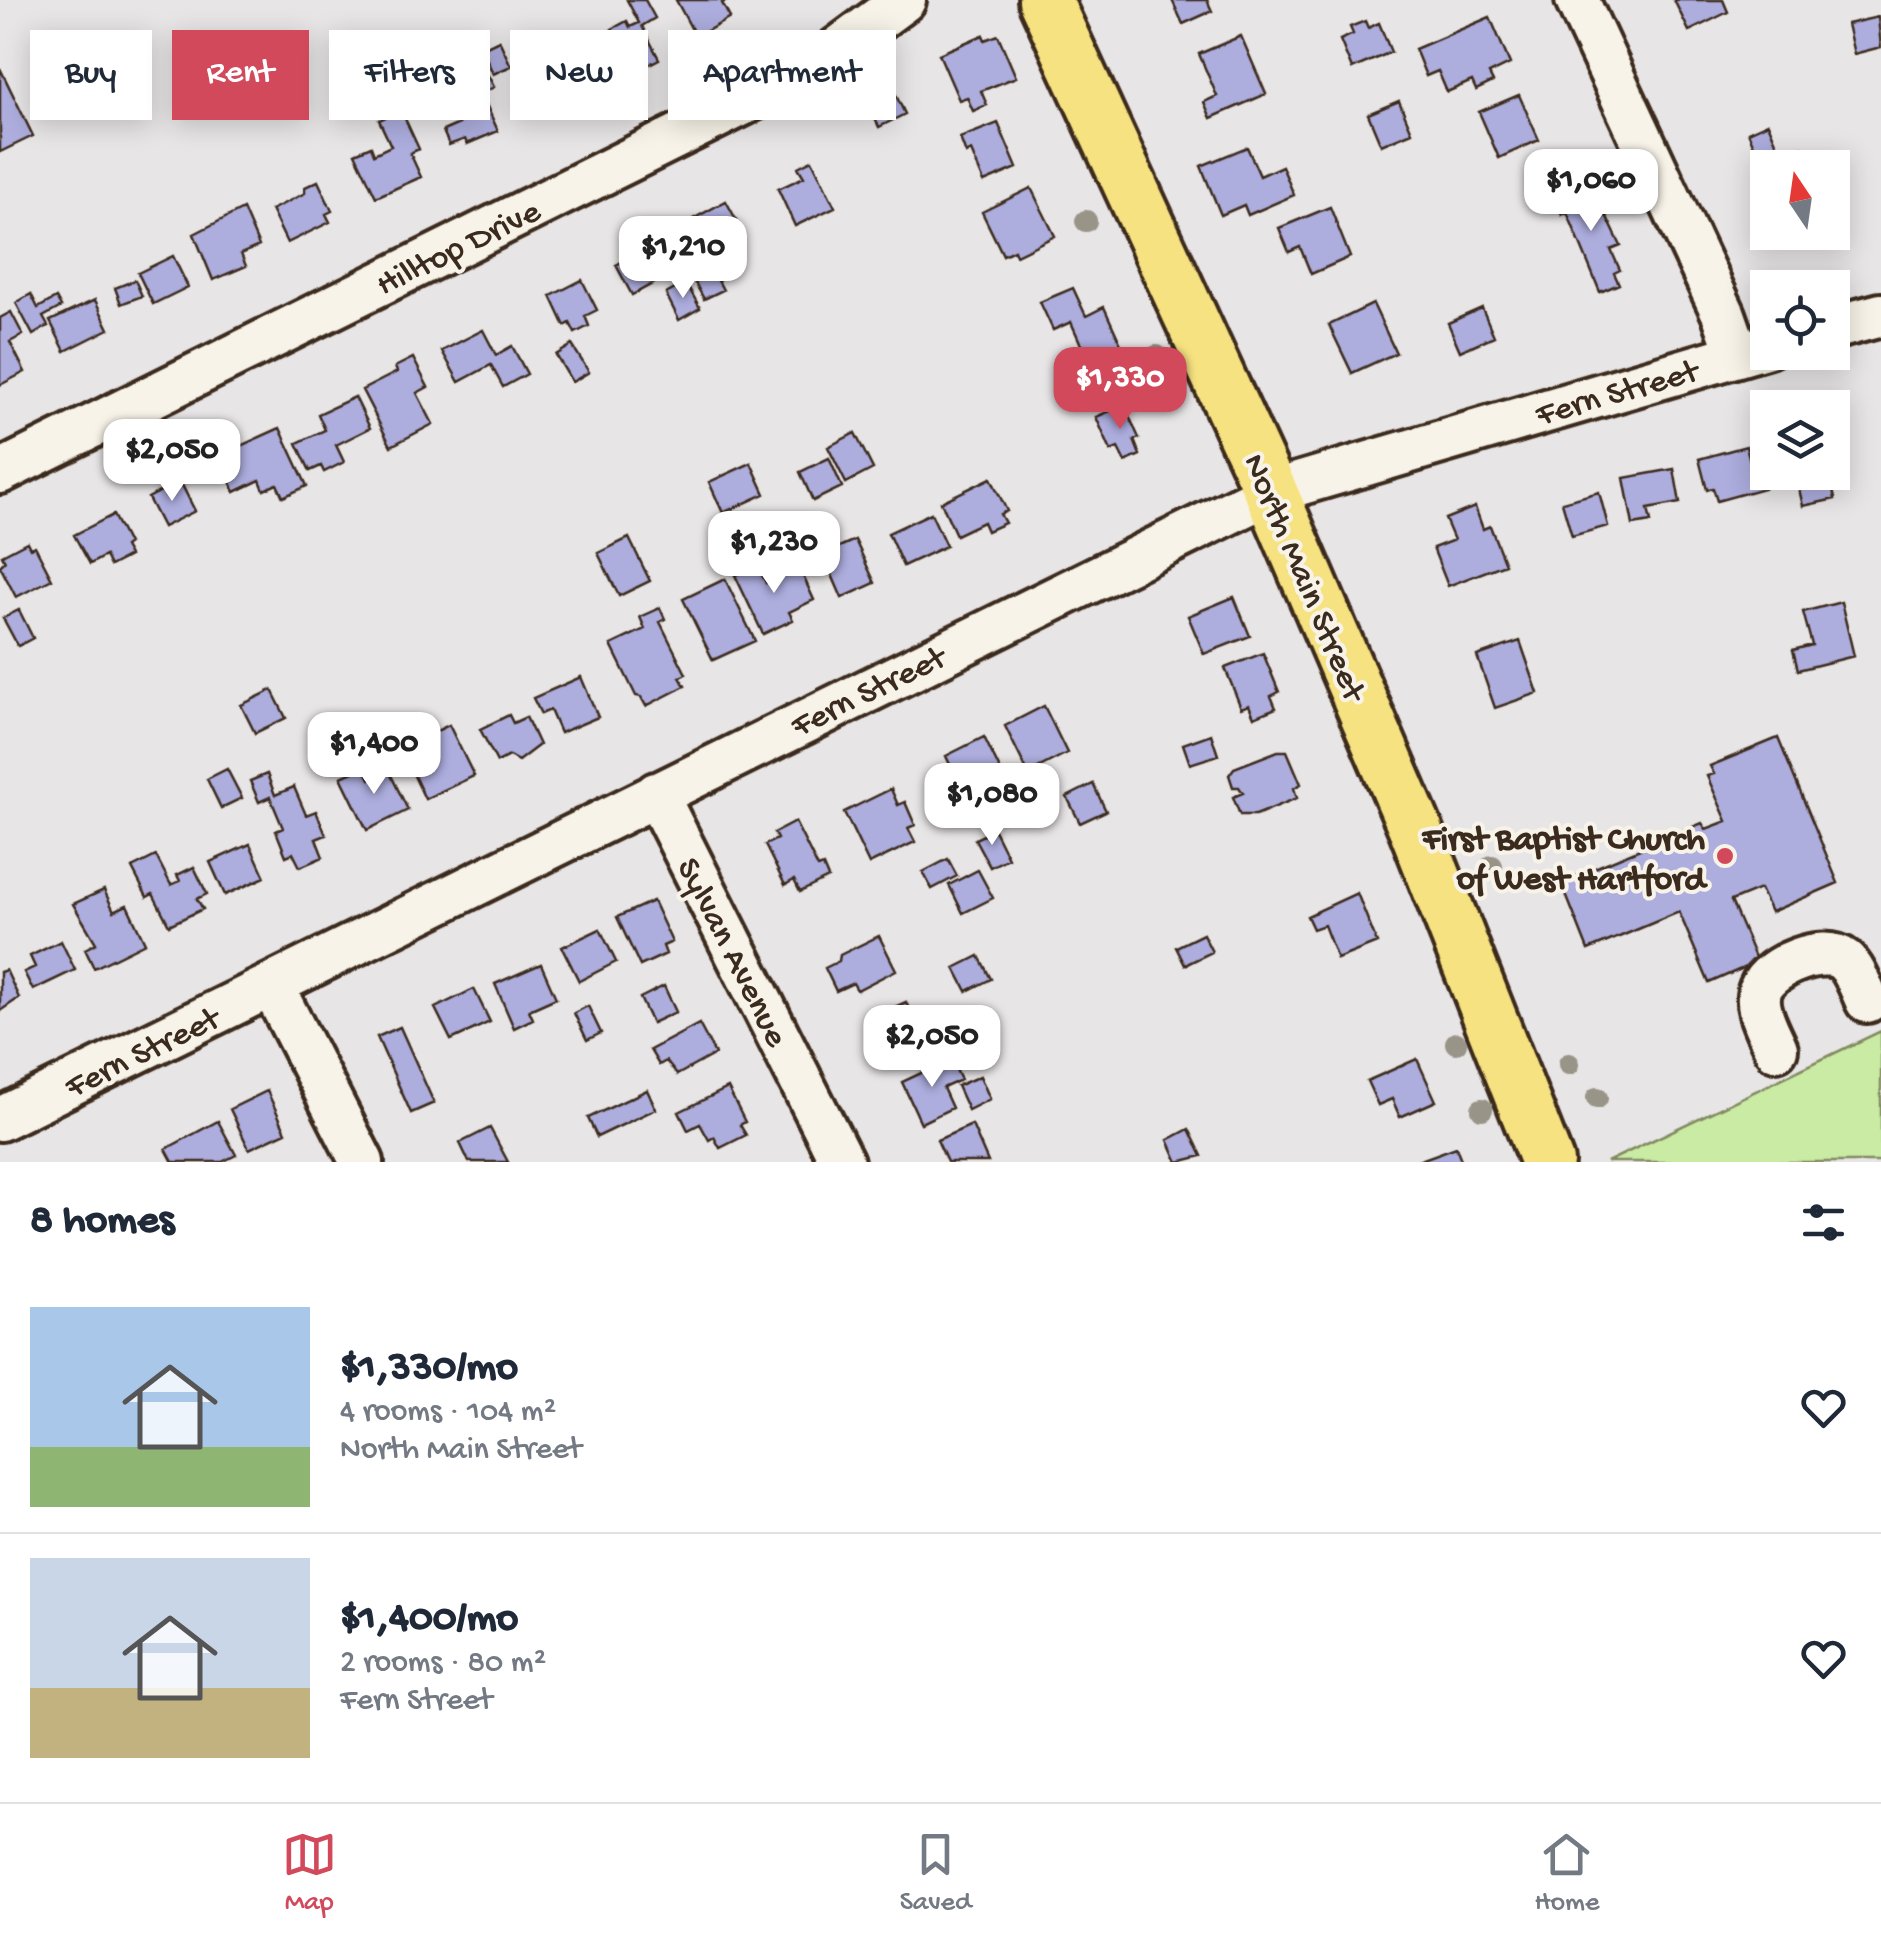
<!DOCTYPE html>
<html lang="en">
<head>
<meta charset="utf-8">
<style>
  :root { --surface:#fff; --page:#f2f2f3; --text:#1f2937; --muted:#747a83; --line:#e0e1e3; --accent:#d1495b }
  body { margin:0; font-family:"Gochi Hand",sans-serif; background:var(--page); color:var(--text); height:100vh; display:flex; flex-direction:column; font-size:38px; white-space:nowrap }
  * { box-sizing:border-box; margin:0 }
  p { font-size:32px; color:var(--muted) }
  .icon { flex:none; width:55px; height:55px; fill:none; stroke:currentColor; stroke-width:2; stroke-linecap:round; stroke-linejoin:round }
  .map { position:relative; height:1162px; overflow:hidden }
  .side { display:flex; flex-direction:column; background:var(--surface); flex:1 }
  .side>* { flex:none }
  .hud { position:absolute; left:30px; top:30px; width:1000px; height:90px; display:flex; gap:20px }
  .needle { width:65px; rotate:347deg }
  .fabs { position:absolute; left:1750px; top:150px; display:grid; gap:20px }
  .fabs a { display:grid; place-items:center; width:100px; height:100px; border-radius:0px; background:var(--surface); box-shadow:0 5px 25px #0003; font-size:50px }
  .price { position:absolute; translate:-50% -85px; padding:0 22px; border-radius:20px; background:#fff; color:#222; font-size:32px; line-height:65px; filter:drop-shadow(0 2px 5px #0008) }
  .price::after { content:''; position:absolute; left:50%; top:60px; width:30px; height:22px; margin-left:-15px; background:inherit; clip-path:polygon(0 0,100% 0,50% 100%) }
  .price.current { background:var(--accent); color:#fff }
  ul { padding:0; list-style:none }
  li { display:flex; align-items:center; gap:30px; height:250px; padding:0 30px }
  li+li { border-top:2px solid var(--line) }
  li span { display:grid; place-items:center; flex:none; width:280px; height:200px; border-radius:0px; color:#555 }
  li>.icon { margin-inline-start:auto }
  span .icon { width:120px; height:120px; fill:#fffc; stroke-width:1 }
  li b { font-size:42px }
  h2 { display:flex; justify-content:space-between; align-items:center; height:120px; padding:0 30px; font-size:42px }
  .pill { padding:0 35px; border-radius:0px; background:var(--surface); box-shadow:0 5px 25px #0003; font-size:35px; line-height:90px }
  .pill.current { background:var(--accent); color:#fff }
  .tab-bar { display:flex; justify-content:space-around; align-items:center; height:140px; border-top:2px solid var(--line); background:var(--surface); font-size:28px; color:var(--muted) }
  .tab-bar a { display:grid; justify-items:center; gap:5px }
  .tab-bar .current { color:var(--accent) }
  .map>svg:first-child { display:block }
  .green { fill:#c9eba4; stroke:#828a61; stroke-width:2.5 }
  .building { fill:#adadde; stroke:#3b2a1e; stroke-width:2.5 }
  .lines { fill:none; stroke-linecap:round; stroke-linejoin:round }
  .minor-casing { stroke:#3b2a1e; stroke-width:50 }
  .major-casing { stroke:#3b2a1e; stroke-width:60 }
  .minor { stroke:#f7f3e8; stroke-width:42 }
  .major { stroke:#f7e281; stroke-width:52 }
  .tree { fill:#989487 }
  .poi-dot { fill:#d1495b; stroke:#f7f3e8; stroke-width:4 }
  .labels { text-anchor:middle; stroke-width:8; stroke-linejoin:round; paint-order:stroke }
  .street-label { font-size:35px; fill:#3b2a1e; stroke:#f7f3e8 }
  .poi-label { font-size:35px; font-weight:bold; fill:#3b2a1e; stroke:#f7f3e8; text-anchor:end }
</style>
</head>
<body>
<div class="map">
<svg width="1881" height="1162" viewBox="0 0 1881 1162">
  <rect width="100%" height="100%" fill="#e8e5e6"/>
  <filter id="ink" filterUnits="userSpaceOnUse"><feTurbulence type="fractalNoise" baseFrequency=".01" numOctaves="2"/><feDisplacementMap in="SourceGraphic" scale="20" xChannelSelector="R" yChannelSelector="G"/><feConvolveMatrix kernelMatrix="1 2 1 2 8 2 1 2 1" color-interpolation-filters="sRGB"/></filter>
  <g filter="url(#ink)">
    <!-- green -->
    <path class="green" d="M1881,1031V1162H1607Z"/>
    <!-- building -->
    <path class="building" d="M627,0H645L655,18L642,26L659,59L634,72L631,65L619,72L604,41L615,35L612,29L627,21L630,27L639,23Z
      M676,0H729L722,3L730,18L696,37Z
      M1172,0H1207L1212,11L1183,24Z
      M1674,0H1723L1728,12L1689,31Z
      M1490,17L1510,64L1489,74L1493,82L1476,90L1472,81L1447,92L1438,71L1426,76L1415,49Z
      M1878,17L1881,47L1854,54L1847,24Z
      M1365,21L1368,28L1379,23L1391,52L1352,69L1340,40L1353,34L1350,27Z
      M983,35L985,40L998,35L1016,77L981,91L987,105L973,111L967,97L959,100L939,54Z
      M1241,36L1266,94L1211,118L1204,102L1217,96L1199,54Z
      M565,38L576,61L559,69L572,95L534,114L519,84L539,74L530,55Z
      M499,40L511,66L493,74L482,48Z
      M481,62L494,87L478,95L465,70Z
      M0,68L33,136L0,152Z
      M892,87L905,114L879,127L866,100Z
      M1519,95L1539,140L1499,158L1479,112Z
      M1399,101L1412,132L1381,145L1368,114Z
      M485,102L498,131L467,144L465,139L449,145L443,131L459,124L455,115Z
      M401,110L419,149L410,153L421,177L376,197L355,153L371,146L374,154L391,146L379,120Z
      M998,123L1017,168L984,182L971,151L966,154L960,138Z
      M1768,123L1782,156L1802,147L1811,168H1768V177L1748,132Z
      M1247,147L1260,176L1282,166L1294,195L1248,215L1244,205L1221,215L1201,166Z
      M812,160L835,207L795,226L778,189L804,177L798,167Z
      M1576,179L1595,220L1606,215L1621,246L1611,250L1620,270L1614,273L1619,284L1600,292L1567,212L1562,215L1552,191Z
      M318,181L332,211L326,214L330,222L287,243L271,210L305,193V187Z
      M1031,188L1055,236L1016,255L1014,250L1003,255L982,212Z
      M726,201L744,234L711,252L693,219Z
      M1330,207L1350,257L1311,274L1300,247L1289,252L1279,228Z
      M243,209L259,246L241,254L246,266L213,280L194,234Z
      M652,246L667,276L632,295L616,265Z
      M173,256L188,287L153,304L138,273Z
      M708,262L723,290L704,299L689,272Z
      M135,280L142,296L121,304L115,288Z
      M582,280L597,310L585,316L589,326L575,333L570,323L565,326L551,296Z
      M686,283L700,308L679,320L666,294Z
      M1073,288L1086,316L1104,307L1122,347L1114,351L1120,365L1095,376L1071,322L1053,330L1040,302Z
      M31,294L38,308L56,298L61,307L43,317L48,326L33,335L16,303Z
      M95,300L109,329L65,351L50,321Z
      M1373,304L1396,353L1352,373L1329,325Z
      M1482,308L1494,336L1460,351L1448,323Z
      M11,312L23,335L10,342L25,372L0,385V318Z
      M483,330L496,355L512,346L527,374L503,387L491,365L459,382L442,351Z
      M572,345L589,372L572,382L556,355Z
      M413,358L428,387L417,393L433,424L391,446L362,390L397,372L395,367Z
      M355,397L370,428L336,445L344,462L324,472L321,466L310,471L297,443L325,430L318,414Z
      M1124,405L1139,438L1134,440L1140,455L1125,462L1118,448L1111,451L1096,417Z
      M280,428L307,486L283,497L277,484L264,490L260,480L235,492L218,456Z
      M855,433L873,469L846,483L828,447Z
      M1746,446L1750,461L1756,459L1764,488L1717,501L1713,488L1707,490L1699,459Z
      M829,458L842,487L813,501L800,472Z
      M751,463L765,494L723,513L709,482Z
      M1674,469L1680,503L1648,509L1651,522L1633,525L1624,478Z
      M1795,472H1829L1835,499L1803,506Z
      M991,478L1007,511L1000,514L1005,523L987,531L983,522L956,535L941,502Z
      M180,481L195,511L163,527L148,498Z
      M1599,492L1608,526L1572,536L1562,502Z
      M1475,507L1483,529L1490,526L1505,564L1448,586L1433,548L1454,540L1445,519Z
      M931,513L946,546L903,566L888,533Z
      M113,515L128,544L124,547L129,556L110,566L105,556L90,564L74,535Z
      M629,538L650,581L619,596L598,553Z
      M855,540L875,583L842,598L823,554Z
      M27,542L30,548L35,546L52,579L16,597L0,566L5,561L2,555Z
      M757,565L766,583L799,567L814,600L789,612L793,620L763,634L735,575Z
      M725,579L755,641L713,660L683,599Z
      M1234,597L1250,636L1204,654L1188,616Z
      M1841,602L1854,656L1798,670L1793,650L1812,645L1803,612Z
      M660,608L665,619L660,622L686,674L680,677L685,686L646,706L641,697L636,696L611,645L645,629L640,617Z
      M19,610L33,638L18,646L3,618Z
      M1520,641L1538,693L1495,708L1477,656Z
      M1263,653L1279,692L1271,696L1276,708L1254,717L1249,705L1241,708L1225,668Z
      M581,677L598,717L560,733L550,710L541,714L533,698Z
      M272,690L286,718L255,733L241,705Z
      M1044,706L1067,753L1028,773L1005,726Z
      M509,715L513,723L526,717L539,745L518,761L509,756L497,762L480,729Z
      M449,725L474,776L425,799L401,748Z
      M1211,734L1218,755L1190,764L1183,744Z
      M984,737L1001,772L997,773L1002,784L982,793L978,783L962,790L946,756Z
      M1778,738L1838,883L1771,912L1760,889L1731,901L1757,962L1709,983L1679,912L1588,950L1561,882L1702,823L1706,829L1727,821L1707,776L1714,774L1710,766Z
      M1278,751H1287L1301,784L1294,788L1297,798L1256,815H1240L1233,797L1243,793L1239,787H1233L1229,775L1234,768Z
      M364,767L370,779L389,771L408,810L367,830L341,777Z
      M227,769L242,798L221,808L207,779Z
      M267,774L275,795L294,787L306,815L316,811L326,835L316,839L323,857L300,867L293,853L286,856L276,831L283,828L270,797L259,802L250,781Z
      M1093,784L1106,811L1080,823L1067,797Z
      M891,789L898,805L905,802L915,825L908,828L915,842L869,864L844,812Z
      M795,822L818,868L823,866L828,878L800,892L794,880L785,885L765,845L777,839L774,833Z
      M994,830L1008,858L990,867L975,839Z
      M250,844L265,877L225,895L210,862Z
      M156,856L171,885L180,881L177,875L194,867L207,894L197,899L203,909L169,925L153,894L147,897L132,868Z
      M948,859L957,876L932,889L923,872Z
      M978,870L993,898L963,913L949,885Z
      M104,890L114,911L127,905L145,943L94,968L85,949L96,943L73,904Z
      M1357,893L1377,943L1337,959L1324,925L1313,929L1307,916Z
      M653,901L672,942L663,946L666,954L640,966L617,917Z
      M600,929L616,962L579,981L562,947Z
      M1203,934L1212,952L1185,965L1176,947Z
      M879,936L896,970L857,990L853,983L836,991L825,968L839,961L840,955Z
      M61,941L75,970L33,990L24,972L35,967L30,956Z
      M979,956L991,979L967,991L955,968Z
      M541,964L556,998L529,1010L533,1019L514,1028L495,984Z
      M6,970L19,998L0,1011V972Z
      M664,986L676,1012L652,1023L640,998Z
      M474,989L490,1022L451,1040L435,1008Z
      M906,1002L924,1042L888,1058L870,1018Z
      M588,1006L601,1033L587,1040L574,1013Z
      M699,1024L715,1054L677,1075L666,1061L659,1065L650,1050Z
      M400,1027L434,1103L411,1113L377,1037Z
      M951,1059L961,1080L943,1088L952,1108L921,1123L902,1082Z
      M1417,1059L1436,1101L1400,1117L1392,1099L1378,1105L1367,1081Z
      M980,1076L990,1099L968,1110L957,1086Z
      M728,1088L745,1122L740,1125L746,1135L720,1148L714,1137L709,1140L700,1124L688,1130L679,1112Z
      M647,1090L656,1109L597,1137L588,1118Z
      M267,1091L286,1132L249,1149L230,1109Z
      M218,1121L236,1155L222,1162H173L166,1149Z
      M972,1125L988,1162H947L937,1140Z
      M490,1128L508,1162H469L460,1143Z
      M1189,1129L1202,1156L1178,1162L1168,1140Z
      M1456,1147L1462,1162H1415Z"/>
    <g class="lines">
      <defs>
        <path id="minor" d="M1577,0L1724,315L1738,355
          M1832,328L1881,315
          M0,472L805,73L904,0
          M656,794L842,1162
          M272,986L362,1162
          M1776,1049C1769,1032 1753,1007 1761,988C1769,966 1824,944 1844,960C1855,969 1861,988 1867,1001
          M0,1119L1271,492L1768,346"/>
        <path id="major" d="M1045,0L1271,492L1416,830L1547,1162"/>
      </defs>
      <!-- minor casing -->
      <use href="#minor" class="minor-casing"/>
      <!-- major casing -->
      <use href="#major" class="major-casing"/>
      <!-- minor -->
      <use href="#minor" class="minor"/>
      <!-- major -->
      <use href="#major" class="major"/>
    </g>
    <!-- trees -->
    <g class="tree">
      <circle cx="1086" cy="221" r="11"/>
      <circle cx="1157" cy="356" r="11"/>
      <circle cx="1492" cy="866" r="11"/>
      <circle cx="1456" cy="1043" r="11"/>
      <circle cx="1569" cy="1064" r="11"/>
      <circle cx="1597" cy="1098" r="11"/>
      <circle cx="1482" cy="1109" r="11"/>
    </g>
  </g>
  <!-- markers -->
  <circle class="poi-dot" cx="1725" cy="856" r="10"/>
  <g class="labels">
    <!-- street labels -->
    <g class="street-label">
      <text transform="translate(457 245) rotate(-26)" y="12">Hilltop Drive</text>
      <text transform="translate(1616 390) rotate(-16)" y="12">Fern Street</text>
      <text transform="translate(1307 576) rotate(67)" y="12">North Main Street</text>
      <text transform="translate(867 689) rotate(-26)" y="12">Fern Street</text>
      <text transform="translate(735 951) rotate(63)" y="12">Sylvan Avenue</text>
      <text transform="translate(141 1050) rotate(-26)" y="12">Fern Street</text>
    </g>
    <!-- poi labels -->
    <g class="poi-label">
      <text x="1705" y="848">First Baptist Church<tspan x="1705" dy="40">of West Hartford</tspan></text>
    </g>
  </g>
</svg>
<div class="fabs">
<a><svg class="needle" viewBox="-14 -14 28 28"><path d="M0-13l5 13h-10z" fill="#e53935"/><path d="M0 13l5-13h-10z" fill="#747a83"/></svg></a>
<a><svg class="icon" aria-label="locate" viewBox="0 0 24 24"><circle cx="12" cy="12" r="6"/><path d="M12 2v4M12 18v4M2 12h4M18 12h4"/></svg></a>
<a><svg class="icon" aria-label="layers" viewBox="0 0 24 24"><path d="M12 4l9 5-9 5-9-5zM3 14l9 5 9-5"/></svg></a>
</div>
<b class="price" style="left:1591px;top:234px">$1,060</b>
<b class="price" style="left:683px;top:301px">$1,210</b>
<b class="price current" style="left:1120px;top:432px">$1,330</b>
<b class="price" style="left:172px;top:504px">$2,050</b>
<b class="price" style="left:774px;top:596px">$1,230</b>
<b class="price" style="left:374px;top:797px">$1,400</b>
<b class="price" style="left:992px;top:848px">$1,080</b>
<b class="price" style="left:932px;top:1090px">$2,050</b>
<div class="hud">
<a class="pill">Buy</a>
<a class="pill current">Rent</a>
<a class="pill">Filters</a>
<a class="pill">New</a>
<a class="pill">Apartment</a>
</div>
</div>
<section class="side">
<h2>8 homes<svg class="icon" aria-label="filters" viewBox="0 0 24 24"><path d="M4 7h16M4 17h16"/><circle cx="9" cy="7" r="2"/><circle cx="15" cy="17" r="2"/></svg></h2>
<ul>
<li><span style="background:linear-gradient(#a9c7e8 70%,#8fb573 0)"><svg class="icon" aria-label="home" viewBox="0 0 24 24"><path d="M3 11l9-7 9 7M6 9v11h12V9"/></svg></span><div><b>$1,330/mo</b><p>4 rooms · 104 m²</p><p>North Main Street</p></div><svg class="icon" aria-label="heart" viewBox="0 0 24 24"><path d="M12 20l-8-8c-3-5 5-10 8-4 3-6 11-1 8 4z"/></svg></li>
<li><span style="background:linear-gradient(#c9d6e8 65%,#c2b280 0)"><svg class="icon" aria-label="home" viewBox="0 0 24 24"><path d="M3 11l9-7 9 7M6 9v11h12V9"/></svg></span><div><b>$1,400/mo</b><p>2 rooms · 80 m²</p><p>Fern Street</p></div><svg class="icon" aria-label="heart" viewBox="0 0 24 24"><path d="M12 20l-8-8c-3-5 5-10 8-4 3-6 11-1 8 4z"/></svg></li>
</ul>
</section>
<nav class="tab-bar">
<a class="current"><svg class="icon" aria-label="map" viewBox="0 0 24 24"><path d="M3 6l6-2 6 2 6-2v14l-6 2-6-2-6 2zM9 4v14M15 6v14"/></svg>Map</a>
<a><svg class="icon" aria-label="saved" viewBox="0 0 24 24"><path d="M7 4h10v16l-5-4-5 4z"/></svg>Saved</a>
<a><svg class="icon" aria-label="home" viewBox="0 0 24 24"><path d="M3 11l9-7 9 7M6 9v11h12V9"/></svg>Home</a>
</nav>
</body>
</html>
